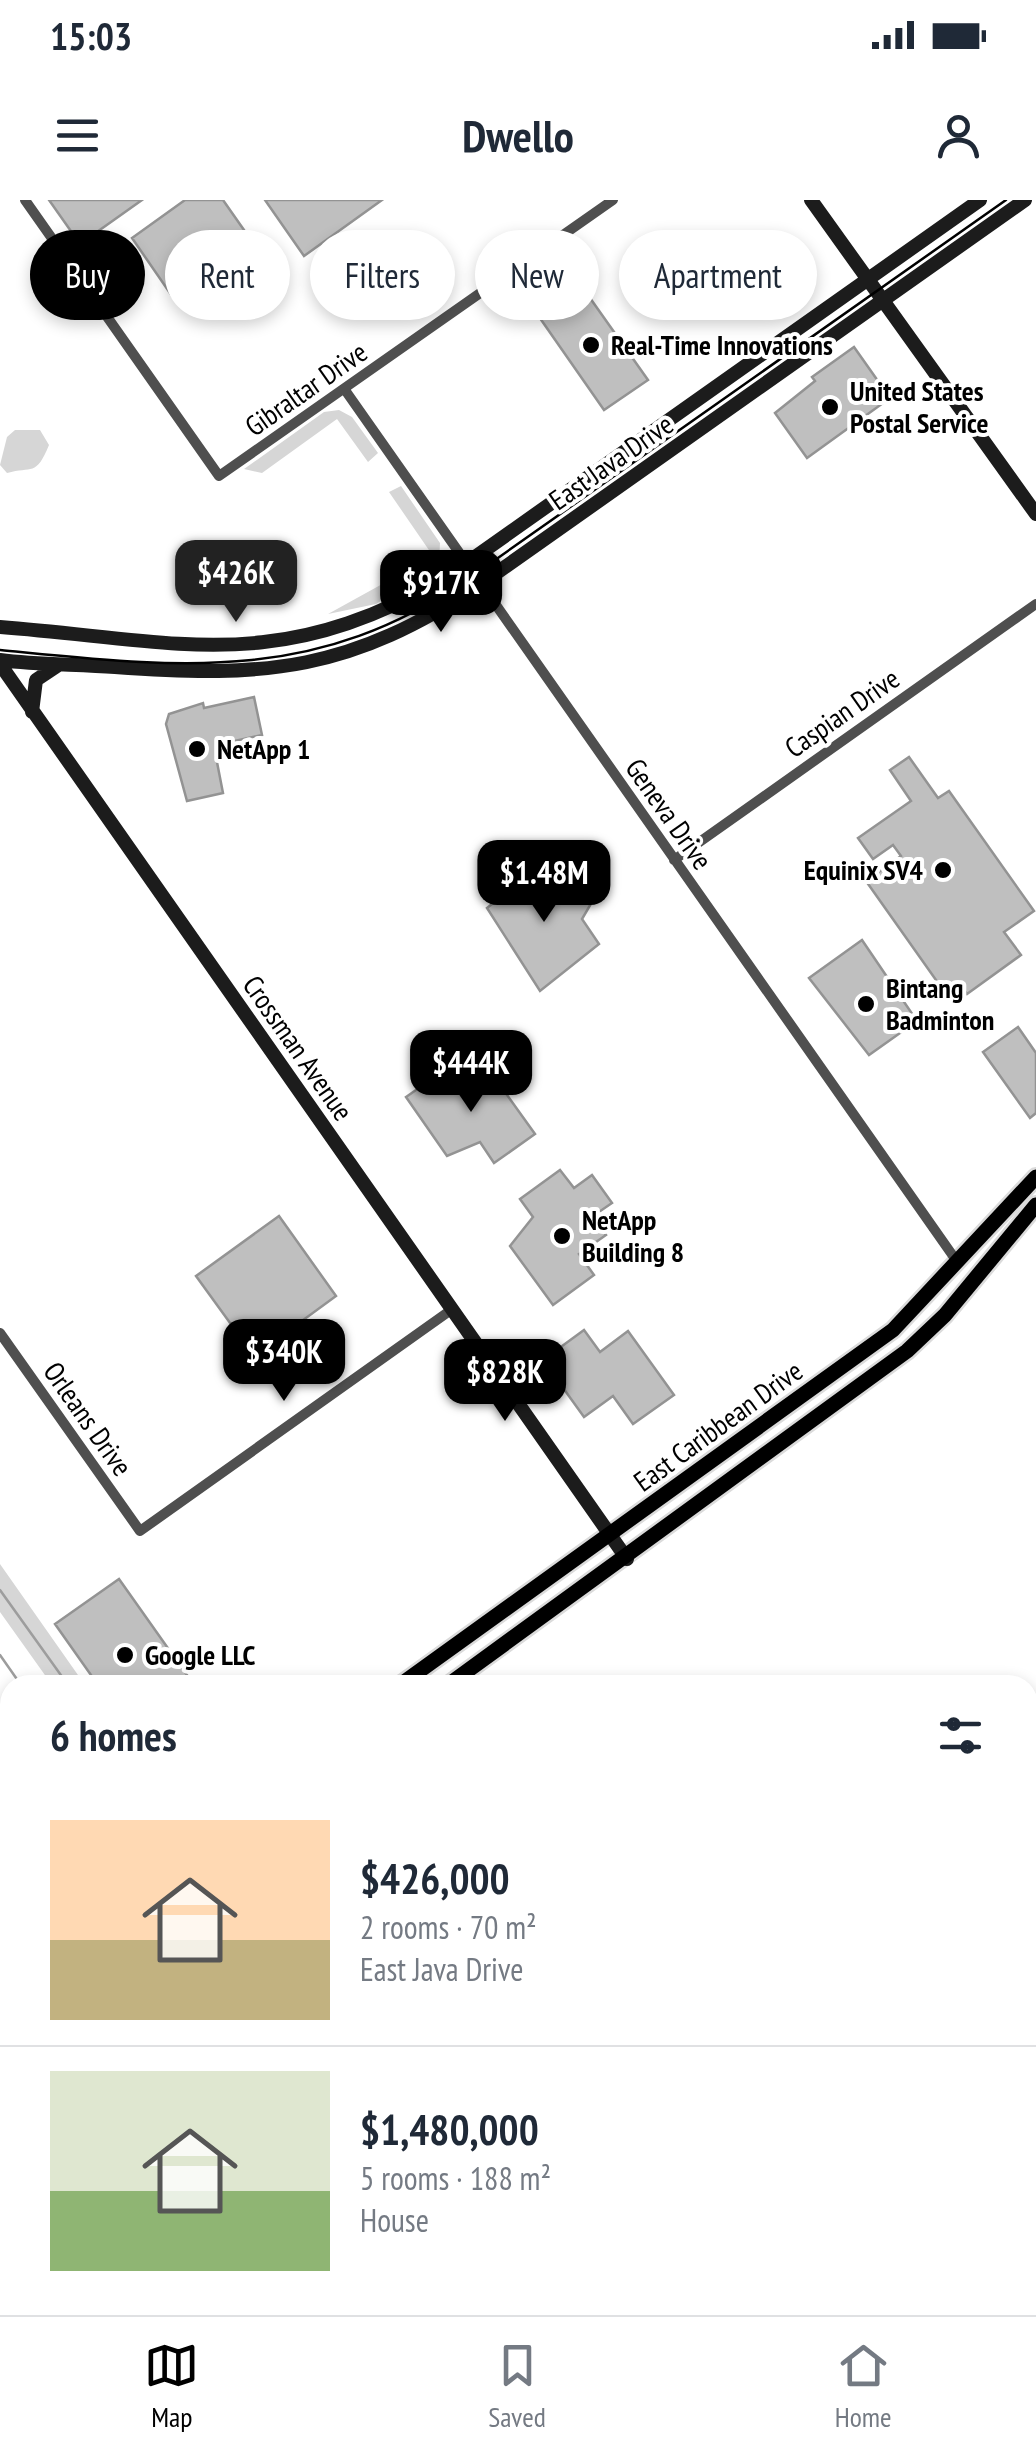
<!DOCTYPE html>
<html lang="en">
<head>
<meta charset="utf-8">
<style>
  :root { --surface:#fff; --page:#f6f6f7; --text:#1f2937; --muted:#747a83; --line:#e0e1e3; --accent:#000 }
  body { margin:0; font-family:"PT Sans Narrow",sans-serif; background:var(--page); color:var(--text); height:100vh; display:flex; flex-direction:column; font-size:38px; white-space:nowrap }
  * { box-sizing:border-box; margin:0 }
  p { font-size:32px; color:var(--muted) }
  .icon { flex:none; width:55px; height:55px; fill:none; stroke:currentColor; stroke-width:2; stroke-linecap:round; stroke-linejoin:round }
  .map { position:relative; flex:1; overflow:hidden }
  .sheet { position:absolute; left:0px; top:1475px; width:1038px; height:640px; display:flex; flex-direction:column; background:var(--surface); border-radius:30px 30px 0 0; box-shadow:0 5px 15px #0003 }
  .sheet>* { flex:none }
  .top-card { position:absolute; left:30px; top:30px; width:978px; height:90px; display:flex; gap:20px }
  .price { position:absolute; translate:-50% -85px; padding:0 22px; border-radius:20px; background:var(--accent); color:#fff; font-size:32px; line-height:65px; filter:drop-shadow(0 2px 5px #0008) }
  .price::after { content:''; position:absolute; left:50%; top:60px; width:30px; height:22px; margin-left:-15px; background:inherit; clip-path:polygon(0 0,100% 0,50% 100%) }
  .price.selected { background:#222; color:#fff }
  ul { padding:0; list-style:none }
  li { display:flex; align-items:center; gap:30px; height:250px; padding:0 50px }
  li+li { border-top:2px solid var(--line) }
  li span { display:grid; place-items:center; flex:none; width:280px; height:200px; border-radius:0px; color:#555 }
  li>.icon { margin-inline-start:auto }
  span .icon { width:120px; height:120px; fill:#fffc; stroke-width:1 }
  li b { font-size:42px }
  h2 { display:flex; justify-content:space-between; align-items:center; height:120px; padding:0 50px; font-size:42px }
  .pill { padding:0 35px; border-radius:45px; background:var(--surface); box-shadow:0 5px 15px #0003; font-size:35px; line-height:90px }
  .pill.selected { background:var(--accent); color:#fff }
  .status { display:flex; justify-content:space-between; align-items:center; height:70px; padding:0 50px; background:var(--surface); direction:ltr }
  .status svg { height:28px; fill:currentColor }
  header { display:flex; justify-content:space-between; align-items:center; height:130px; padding:0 50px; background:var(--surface); font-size:45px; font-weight:600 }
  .dock { display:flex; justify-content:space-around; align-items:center; height:140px; border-top:2px solid var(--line); background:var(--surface); font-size:28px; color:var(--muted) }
  .dock a { display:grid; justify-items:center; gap:5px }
  .dock .selected { color:var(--accent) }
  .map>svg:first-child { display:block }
  .green { fill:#d6d6d6 }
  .water { fill:#9d9d9d }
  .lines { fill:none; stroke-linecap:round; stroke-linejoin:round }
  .stream { stroke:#9d9d9d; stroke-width:2.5 }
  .canal { stroke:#9d9d9d; stroke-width:10 }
  .building { fill:#bfbfbf; stroke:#939393; stroke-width:2.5 }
  .primary-casing { stroke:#dbdbdb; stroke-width:20 }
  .street { stroke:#4f4f4f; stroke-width:10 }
  .secondary { stroke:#1c1c1c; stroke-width:14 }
  .primary { stroke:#000; stroke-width:15 }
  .tram { stroke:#000; stroke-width:2.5 }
  .poi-dot { fill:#000; stroke:#fff; stroke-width:4 }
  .labels { text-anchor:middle; stroke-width:8; stroke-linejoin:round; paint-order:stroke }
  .poi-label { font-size:28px; font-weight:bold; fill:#000; stroke:#fff; text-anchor:start }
  .street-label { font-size:28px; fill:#000; stroke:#fff }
</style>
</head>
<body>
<div class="status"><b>15:03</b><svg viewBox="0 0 49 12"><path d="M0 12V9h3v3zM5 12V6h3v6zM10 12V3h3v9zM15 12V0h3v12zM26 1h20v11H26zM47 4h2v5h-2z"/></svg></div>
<header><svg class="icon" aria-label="menu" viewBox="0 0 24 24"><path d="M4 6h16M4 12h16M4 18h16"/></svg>Dwello<svg class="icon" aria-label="person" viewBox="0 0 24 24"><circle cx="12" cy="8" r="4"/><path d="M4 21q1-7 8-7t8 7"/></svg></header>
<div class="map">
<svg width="1036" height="2115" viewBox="0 0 1036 2115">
  <rect width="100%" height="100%" fill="#fff"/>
  <!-- green -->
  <path class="green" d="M339,210L352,217L378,253L368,262L337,219L262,273L244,269L324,212Z
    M15,230H40L49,245C36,277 32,266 7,273L0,265L7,237Z
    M401,286L440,343L439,363L376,404L328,414L433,356L389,292Z
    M0,1364L85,1485H52L0,1412Z
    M10,1812V2105H314L309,2115H0V1817Z"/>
  <!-- water -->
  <path class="water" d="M1036,1651V2115H581L594,2105H1028V1657Z"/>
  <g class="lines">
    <!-- stream -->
    <path class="stream" d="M0,1390L68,1485
      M0,1455L21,1485
      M1028,1546L1036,1539"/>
    <!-- canal -->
    <path class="canal" d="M1028,1609L1036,1601
      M439,2109L443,2105"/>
  </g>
  <!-- building -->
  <path class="building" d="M49,0H142L80,44Z
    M185,0H223L251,40L172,96L132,38Z
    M265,0H382L304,56Z
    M578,81L648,180L604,210L535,111Z
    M854,147L890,198L807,258L775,213L815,181L812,177Z
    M254,497L262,535L225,543L216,557L223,593L187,601L166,524L169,514L203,503L204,508Z
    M909,557L938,598L949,591L1034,711L1004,732L1021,755L967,794L962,787L948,797L866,681L901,656L893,645L873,659L858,638L911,601L890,570Z
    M546,661L569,701L575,692L592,702L582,719L599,744L540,791L487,708Z
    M862,740L917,821L869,855L809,778Z
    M1018,827L1036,853V913L1030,918L983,852Z
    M446,869L461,889L489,870L535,934L494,963L480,942L447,956L406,897Z
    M560,970L574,988L592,975L612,1003L593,1016L606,1035L579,1054L594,1075L553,1105L510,1046L533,1017L520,999Z
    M279,1016L336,1096L254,1156L196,1076Z
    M584,1130L600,1152L628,1131L674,1195L633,1224L613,1196L584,1217L543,1160Z
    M119,1379L194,1485H98L55,1424Z"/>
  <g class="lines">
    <defs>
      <path id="primary" d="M400,1485L893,1130L1036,977
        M448,1485L907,1151L945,1115L1036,1005
        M0,1767L10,1761
        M0,1794L10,1788"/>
    </defs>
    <!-- primary casing -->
    <use href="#primary" class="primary-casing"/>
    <!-- street -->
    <path class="street" d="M25,0L219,276L613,0
      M345,190L958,1063
      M674,660L1036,404
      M0,1133L140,1331L451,1110"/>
    <!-- secondary -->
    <path class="secondary" d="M811,0L1036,314
      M0,427C181,441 274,476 444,379L980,0
      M0,460C38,465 77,464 115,467C268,478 350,471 481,384L1025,0
      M0,464L627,1359
      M32,512L36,480L57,466"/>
    <!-- primary -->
    <use href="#primary" class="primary"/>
    <!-- tram -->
    <path class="tram" d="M0,450C176,467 313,486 468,379L1006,0"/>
  </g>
  <!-- markers -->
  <g class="poi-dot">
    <circle cx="591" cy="145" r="10"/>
    <circle cx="830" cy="207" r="10"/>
    <circle cx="197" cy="549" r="10"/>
    <circle cx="943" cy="670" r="10"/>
    <circle cx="866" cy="804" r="10"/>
    <circle cx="562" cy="1036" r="10"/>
    <circle cx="125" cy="1455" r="10"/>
  </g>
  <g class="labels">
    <!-- poi labels -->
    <g class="poi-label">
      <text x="611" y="155">Real-Time Innovations</text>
      <text x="850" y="201">United States<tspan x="850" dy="32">Postal Service</tspan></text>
      <text x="217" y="559">NetApp 1</text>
      <text x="923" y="680" text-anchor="end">Equinix SV4</text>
      <text x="886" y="798">Bintang<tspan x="886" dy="32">Badminton</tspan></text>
      <text x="582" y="1030">NetApp<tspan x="582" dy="32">Building 8</tspan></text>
      <text x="145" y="1465">Google LLC</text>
    </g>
    <!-- street labels -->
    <g class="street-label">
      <text transform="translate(306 189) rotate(-35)" y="10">Gibraltar Drive</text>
      <text transform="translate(611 262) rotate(-35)" y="10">East Java Drive</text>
      <text transform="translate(842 513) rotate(-35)" y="10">Caspian Drive</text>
      <text transform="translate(669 614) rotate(55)" y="10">Geneva Drive</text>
      <text transform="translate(298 848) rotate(55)" y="10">Crossman Avenue</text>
      <text transform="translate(88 1219) rotate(55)" y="10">Orleans Drive</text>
      <text transform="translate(718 1226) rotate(-36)" y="10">East Caribbean Drive</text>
    </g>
  </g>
</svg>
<b class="price selected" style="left:236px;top:425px">$426K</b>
<b class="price" style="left:441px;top:435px">$917K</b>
<b class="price" style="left:544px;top:725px">$1.48M</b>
<b class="price" style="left:471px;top:915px">$444K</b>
<b class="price" style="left:284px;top:1204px">$340K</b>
<b class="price" style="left:505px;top:1224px">$828K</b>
<div class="top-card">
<a class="pill selected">Buy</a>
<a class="pill">Rent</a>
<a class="pill">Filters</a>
<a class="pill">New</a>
<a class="pill">Apartment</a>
</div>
<section class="sheet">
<h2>6 homes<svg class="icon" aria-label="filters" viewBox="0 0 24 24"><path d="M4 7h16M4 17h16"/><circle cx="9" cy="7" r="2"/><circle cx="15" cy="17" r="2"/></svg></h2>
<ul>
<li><span style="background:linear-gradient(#ffd9b3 60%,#c2b280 0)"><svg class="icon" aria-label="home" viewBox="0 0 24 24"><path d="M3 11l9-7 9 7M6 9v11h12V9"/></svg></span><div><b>$426,000</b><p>2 rooms · 70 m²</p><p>East Java Drive</p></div></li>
<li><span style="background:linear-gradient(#dfe7d0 60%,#8fb573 0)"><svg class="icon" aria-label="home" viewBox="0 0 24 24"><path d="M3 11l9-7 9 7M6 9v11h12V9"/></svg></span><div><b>$1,480,000</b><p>5 rooms · 188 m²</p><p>House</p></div></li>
</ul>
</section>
</div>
<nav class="dock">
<a class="selected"><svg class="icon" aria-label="map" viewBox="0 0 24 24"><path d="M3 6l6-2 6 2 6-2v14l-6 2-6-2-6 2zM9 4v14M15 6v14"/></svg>Map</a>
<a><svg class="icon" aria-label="saved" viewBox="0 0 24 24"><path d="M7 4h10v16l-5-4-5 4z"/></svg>Saved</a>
<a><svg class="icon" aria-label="home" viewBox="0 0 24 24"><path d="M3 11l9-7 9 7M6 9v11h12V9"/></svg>Home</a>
</nav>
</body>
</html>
